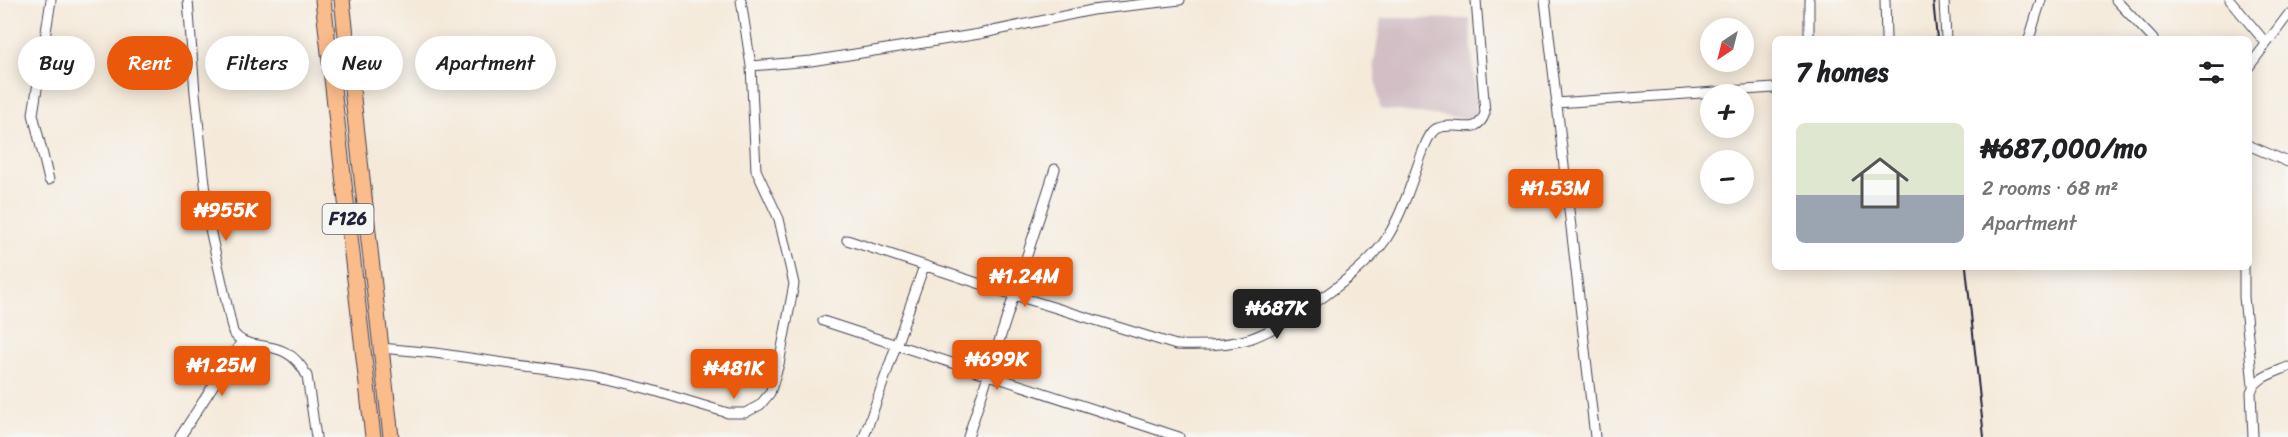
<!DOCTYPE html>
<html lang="en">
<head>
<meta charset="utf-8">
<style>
  :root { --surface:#fff; --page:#f6f6f6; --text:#202124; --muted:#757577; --line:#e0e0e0; --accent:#ea580c }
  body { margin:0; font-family:Sriracha,sans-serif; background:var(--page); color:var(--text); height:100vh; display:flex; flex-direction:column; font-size:22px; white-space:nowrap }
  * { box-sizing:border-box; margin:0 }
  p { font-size:20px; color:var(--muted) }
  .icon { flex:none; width:33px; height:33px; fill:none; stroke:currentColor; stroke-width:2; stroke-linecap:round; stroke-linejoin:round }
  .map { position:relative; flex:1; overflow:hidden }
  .drawer { position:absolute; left:1772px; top:36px; width:480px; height:234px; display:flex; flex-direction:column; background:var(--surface); border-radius:9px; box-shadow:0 3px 15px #0003 }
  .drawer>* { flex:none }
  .hud { position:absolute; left:18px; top:36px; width:570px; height:54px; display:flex; gap:12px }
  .needle { width:39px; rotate:215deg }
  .controls { position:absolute; left:1700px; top:18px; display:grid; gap:12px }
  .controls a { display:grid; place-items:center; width:54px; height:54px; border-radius:50%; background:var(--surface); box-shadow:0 3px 15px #0003; font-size:30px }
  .price { position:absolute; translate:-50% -51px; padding:0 14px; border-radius:6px; background:var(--accent); color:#fff; font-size:20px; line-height:39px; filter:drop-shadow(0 2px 3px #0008) }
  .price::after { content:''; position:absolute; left:50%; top:36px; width:18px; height:14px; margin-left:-9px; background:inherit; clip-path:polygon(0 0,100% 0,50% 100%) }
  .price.selected { background:#222; color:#fff }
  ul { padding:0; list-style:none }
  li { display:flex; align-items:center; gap:18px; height:150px; padding:0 24px }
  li+li { border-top:2px solid var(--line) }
  li span { display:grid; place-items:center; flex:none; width:168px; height:120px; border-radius:9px; color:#555 }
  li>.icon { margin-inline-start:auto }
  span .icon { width:72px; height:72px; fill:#fffc; stroke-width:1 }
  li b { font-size:26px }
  h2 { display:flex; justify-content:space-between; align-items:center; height:72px; padding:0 24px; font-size:26px }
  .pill { padding:0 21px; border-radius:27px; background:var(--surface); box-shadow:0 3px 15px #0003; font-size:21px; line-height:54px }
  .pill.selected { background:var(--accent); color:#fff }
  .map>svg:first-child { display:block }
  .industrial { fill:#d2bec4 }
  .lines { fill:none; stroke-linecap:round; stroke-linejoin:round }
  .street-casing { stroke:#424053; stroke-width:11 }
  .primary-casing { stroke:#424053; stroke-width:17 }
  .street { stroke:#fff; stroke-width:9 }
  .primary { stroke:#fabc8b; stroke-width:15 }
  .rail { stroke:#22223b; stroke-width:2 }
  .labels { text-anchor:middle; stroke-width:4.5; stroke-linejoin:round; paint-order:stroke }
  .shield { fill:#f6f6f2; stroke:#626272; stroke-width:1.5 }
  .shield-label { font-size:18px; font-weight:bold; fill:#22223b }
</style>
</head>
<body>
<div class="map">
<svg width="2288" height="437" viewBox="0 0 2288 437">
  <rect width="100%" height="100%" fill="#f6f6f2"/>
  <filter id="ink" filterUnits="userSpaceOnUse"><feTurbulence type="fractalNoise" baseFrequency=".0167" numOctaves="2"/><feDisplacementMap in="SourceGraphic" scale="12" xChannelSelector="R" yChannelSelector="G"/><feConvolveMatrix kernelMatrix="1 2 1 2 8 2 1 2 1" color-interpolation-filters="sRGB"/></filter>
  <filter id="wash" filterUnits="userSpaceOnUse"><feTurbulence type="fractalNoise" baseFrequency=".008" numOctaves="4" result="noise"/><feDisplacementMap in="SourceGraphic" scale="24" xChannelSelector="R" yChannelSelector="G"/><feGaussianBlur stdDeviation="1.35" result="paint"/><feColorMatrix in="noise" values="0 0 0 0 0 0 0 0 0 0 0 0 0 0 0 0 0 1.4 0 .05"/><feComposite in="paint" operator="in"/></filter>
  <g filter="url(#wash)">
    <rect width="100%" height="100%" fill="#f5eada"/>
    <!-- industrial -->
    <path class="industrial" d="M1381,18L1470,19L1477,120L1380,109L1374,64Z"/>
  </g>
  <g filter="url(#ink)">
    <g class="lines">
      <defs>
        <path id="street" d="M188,0L195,93L210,229L233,332C248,356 285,332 307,376L316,437
          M1545,0L1595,437
          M1885,0L1886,39
          M1944,0L1946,39
          M2116,0L2153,39
          M2230,0L2266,43
          M1809,39V0
          M2029,39L2041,0
          M751,66L811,61L899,47L979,34L1092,10L1180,0
          M2248,68L2288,15
          M1556,103L1774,88
          M2248,145L2288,162
          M49,180L33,114L51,0
          M847,240L1014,295L1176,345C1200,346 1225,346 1249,339C1287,326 1367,271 1388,236C1405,208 1414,173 1426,143C1429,137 1432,130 1438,128C1457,120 1477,138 1485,113L1476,0
          M2244,267V297L2253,385
          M823,321L1179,437
          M381,348L435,353L596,376L648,389L728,413H745L760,405L770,393L779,364L794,284L779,219L756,170L751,66L741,0
          M180,437L242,341
          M864,437L924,266
          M968,437L1055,169
          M2253,437L2251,392C2256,377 2274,373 2288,367"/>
        <path id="primary" d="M323,0L373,437
          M342,0L391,437"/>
      </defs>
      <!-- street casing -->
      <use href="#street" class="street-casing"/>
      <!-- primary casing -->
      <use href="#primary" class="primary-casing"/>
      <!-- street -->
      <use href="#street" class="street"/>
      <!-- primary -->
      <use href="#primary" class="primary"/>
      <!-- rail -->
      <path class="rail" d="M1933,0L1937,39
        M1966,267L1984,437"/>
    </g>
  </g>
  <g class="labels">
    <!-- shield labels -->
    <rect class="shield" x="322.5" y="204" width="51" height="30" rx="4.5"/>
    <g class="shield-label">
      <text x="348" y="225">F126</text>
    </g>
  </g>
</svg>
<div class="controls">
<a><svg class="needle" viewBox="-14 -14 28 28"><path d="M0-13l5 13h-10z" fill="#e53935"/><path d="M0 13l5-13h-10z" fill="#757577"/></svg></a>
<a>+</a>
<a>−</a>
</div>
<b class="price" style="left:1556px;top:220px">₦1.53M</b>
<b class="price" style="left:226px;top:242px">₦955K</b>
<b class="price" style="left:1025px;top:308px">₦1.24M</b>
<b class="price selected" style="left:1277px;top:340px">₦687K</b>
<b class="price" style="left:997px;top:391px">₦699K</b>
<b class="price" style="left:222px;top:397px">₦1.25M</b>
<b class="price" style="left:734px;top:400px">₦481K</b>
<div class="hud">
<a class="pill">Buy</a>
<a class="pill selected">Rent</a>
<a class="pill">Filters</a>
<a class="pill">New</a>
<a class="pill">Apartment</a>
</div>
<section class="drawer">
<h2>7 homes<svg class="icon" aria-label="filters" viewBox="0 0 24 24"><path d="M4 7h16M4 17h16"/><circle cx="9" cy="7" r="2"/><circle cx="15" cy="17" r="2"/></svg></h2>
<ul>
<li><span style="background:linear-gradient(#dfe7d0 60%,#9aa5b1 0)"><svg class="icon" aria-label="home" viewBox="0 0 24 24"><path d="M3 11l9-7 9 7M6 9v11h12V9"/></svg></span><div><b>₦687,000/mo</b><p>2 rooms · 68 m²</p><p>Apartment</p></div></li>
</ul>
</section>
</div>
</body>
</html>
